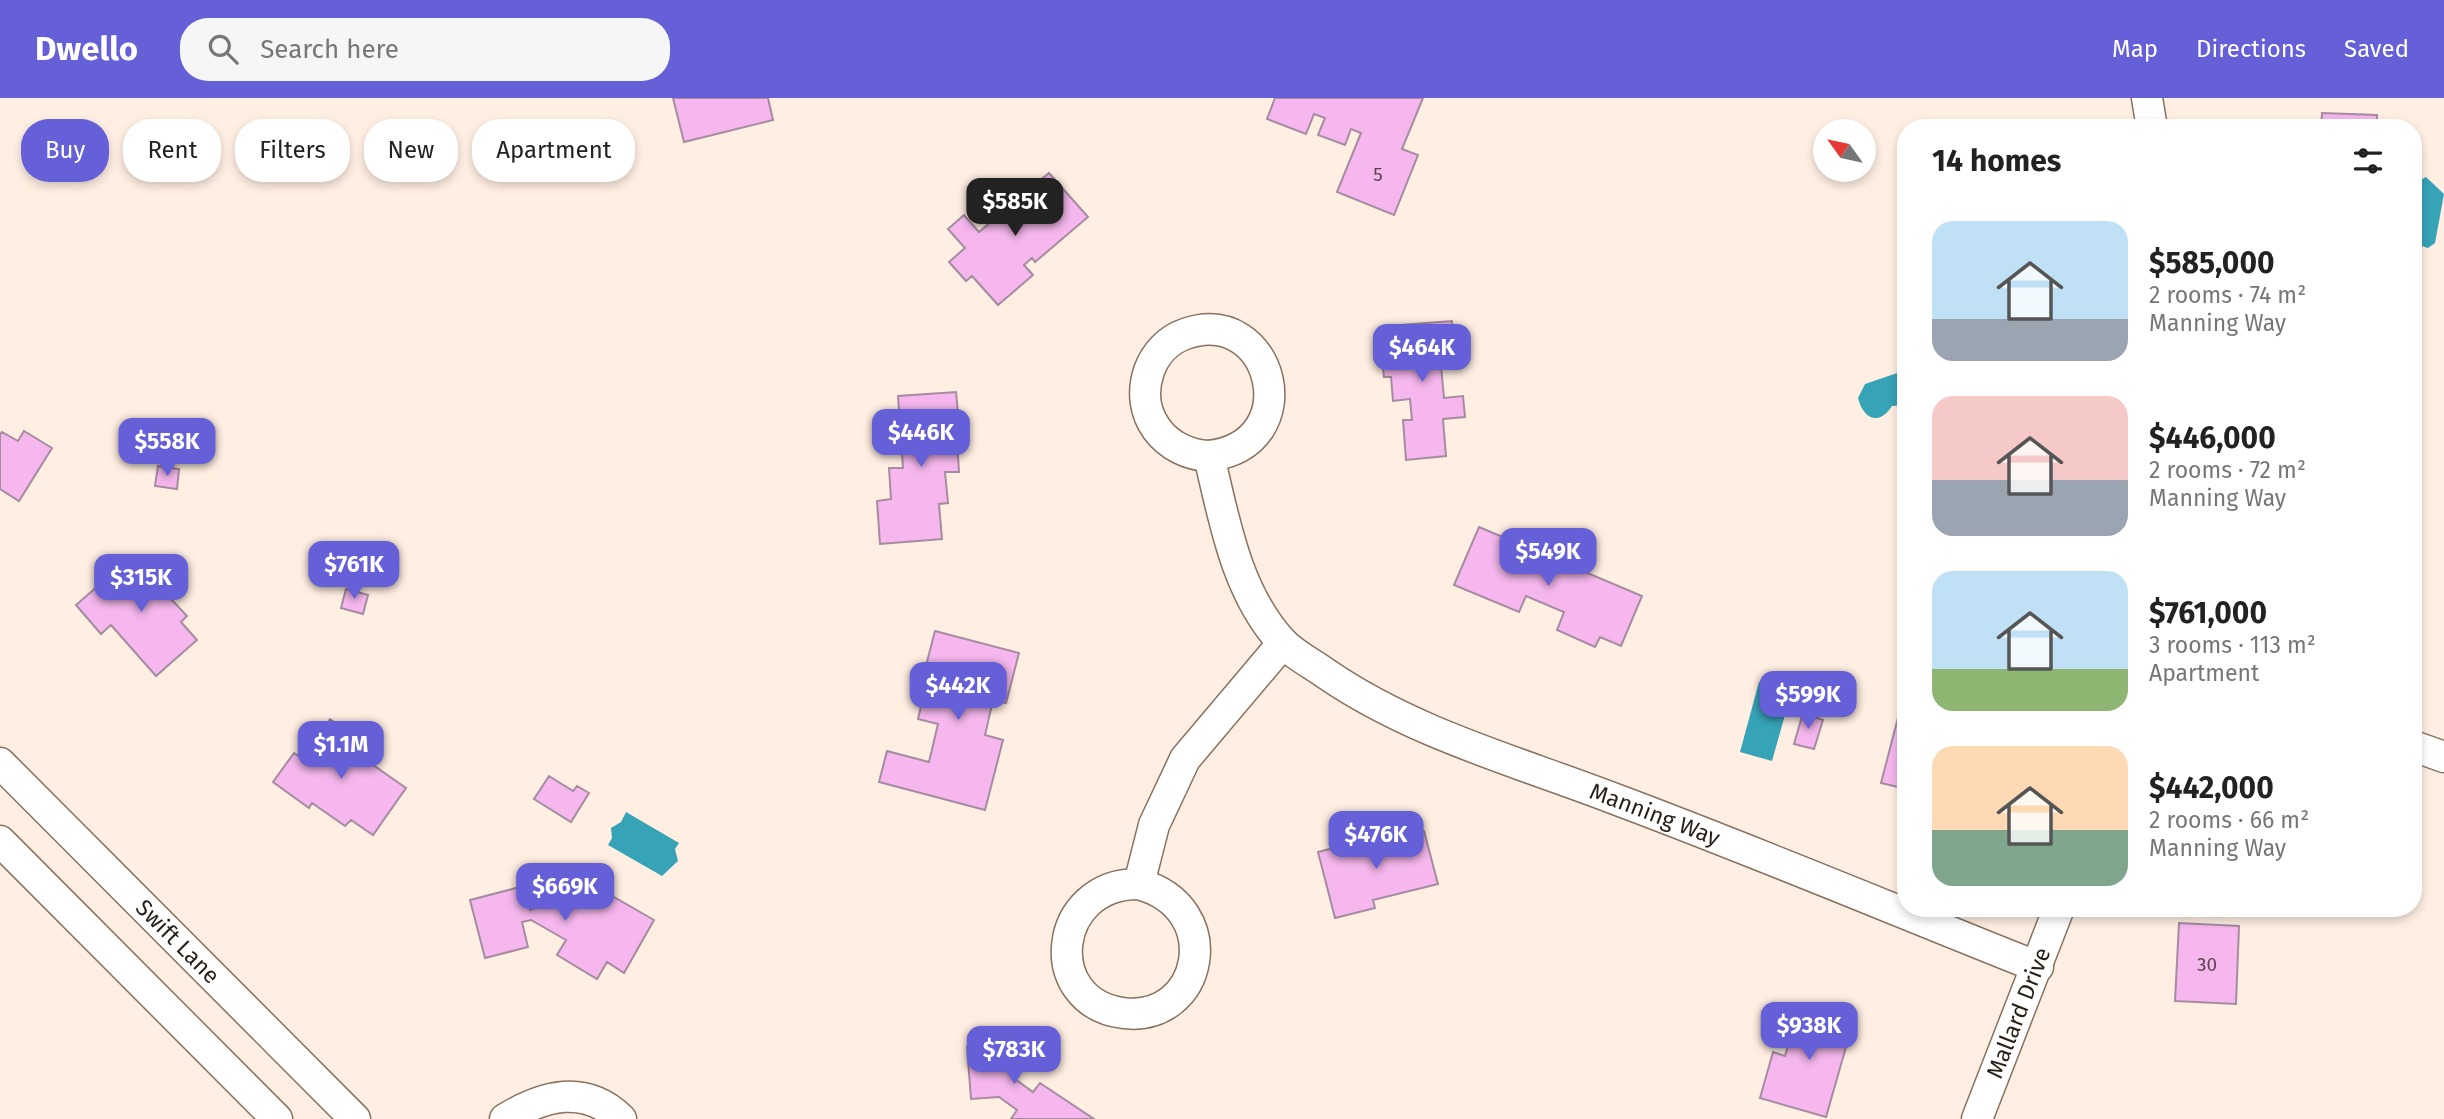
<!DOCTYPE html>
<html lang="en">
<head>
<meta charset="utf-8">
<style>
  :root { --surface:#fff; --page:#f6f6f6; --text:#222; --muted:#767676; --accent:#655fd8 }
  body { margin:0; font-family:"Fira Sans",sans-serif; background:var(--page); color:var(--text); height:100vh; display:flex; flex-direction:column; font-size:26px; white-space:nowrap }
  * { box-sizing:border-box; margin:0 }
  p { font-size:23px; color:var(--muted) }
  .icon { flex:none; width:38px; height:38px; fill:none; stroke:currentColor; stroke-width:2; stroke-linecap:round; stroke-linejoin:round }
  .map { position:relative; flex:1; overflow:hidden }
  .panel { position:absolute; left:1897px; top:21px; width:525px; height:798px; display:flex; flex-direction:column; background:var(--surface); border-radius:28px; box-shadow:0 4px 10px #0003 }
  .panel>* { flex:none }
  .hud { position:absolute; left:21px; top:21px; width:665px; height:63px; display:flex; gap:14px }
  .needle { width:46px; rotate:303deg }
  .controls { position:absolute; left:1813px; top:21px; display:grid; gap:14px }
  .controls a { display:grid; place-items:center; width:63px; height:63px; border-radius:50%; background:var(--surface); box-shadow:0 4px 10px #0003; font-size:35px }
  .price { position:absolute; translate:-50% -60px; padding:0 16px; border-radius:14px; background:var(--accent); color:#fff; font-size:23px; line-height:46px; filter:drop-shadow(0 2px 4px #0008) }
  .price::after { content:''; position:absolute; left:50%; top:42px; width:21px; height:16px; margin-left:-10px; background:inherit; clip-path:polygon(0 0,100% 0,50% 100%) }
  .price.on { background:#222; color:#fff }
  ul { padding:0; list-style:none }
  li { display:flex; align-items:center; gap:21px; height:175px; padding:0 35px }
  li span { display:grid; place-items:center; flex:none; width:196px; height:140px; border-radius:21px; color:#555 }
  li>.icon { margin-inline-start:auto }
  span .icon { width:84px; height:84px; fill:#fffc; stroke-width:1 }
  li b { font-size:30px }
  h2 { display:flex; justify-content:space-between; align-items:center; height:84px; padding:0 35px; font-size:30px }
  .pill { padding:0 24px; border-radius:28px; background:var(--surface); box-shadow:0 4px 10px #0003; font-size:24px; line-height:63px }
  .pill.on { background:var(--accent); color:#fff }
  header { display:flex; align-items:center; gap:42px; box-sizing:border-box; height:98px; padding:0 35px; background:var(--accent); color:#fff }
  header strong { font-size:33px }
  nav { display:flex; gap:38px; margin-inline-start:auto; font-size:24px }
  .search { width:490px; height:63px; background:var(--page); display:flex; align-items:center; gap:18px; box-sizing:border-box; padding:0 24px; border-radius:28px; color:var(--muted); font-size:26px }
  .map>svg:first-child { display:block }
  .water { fill:#36a3b7 }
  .building { fill:#f5b7ed; stroke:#a58ca1; stroke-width:2 }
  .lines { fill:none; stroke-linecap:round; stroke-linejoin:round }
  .minor-casing { stroke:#89715e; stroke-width:33 }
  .minor { stroke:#fff; stroke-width:30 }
  .labels { text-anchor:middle; stroke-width:5; stroke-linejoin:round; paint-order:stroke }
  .number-label { font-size:19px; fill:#5b454c }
  .street-label { font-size:23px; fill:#281f17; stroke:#fff }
</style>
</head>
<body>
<header>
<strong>Dwello</strong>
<div class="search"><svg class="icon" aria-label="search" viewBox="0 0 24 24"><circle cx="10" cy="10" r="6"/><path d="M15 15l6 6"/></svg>Search here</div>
<nav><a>Map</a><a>Directions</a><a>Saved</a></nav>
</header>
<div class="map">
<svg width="2444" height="1021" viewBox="0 0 2444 1021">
  <rect width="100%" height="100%" fill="#ffeee2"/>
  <!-- water -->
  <path class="water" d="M2426,79L2444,96L2435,145L2428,150L2413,145V86Z
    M1906,272V307L1892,308C1880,327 1864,323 1858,300L1865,286Z
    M1759,584L1792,592L1772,663L1740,654Z
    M626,714L679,745L675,751L678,763L662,778L608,747L612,740L611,730L621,724Z"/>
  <!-- building -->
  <path class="building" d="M673,0H768L773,22L684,44Z
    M1275,0H1423L1402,51L1418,57L1394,117L1337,94L1361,35L1351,31L1345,47L1318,37L1325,20L1314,16L1306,36L1267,21Z
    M2322,15L2377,17V30H2321Z
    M1049,75L1088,119L1035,164L1032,160L1024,167L1033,177L998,207L972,178L966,183L949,164L965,150L948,131L964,117L979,134L999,117L994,112L1011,98L1016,103Z
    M1452,223L1455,256L1440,257L1444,300L1463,298L1465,319L1443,321L1446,358L1406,362L1403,322H1412L1410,301L1393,303L1391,279H1384L1381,252L1390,251L1388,228Z
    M956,294L959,325L950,326L951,345L957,344L959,374H945L948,405L939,406L942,441L880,446L877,403L891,401L889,370H903L898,298Z
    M24,333L52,350L19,403L0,391V336L2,334L18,343Z
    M158,368L179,371L177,391L155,388Z
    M1479,429L1642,498L1621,548L1600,539L1595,549L1557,532L1564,514L1526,498L1519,514L1454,487Z
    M132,458L156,485L169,473L183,482L185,489L172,502L187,518L181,524L197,542L156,578L111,527L101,536L76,507Z
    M346,491L368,497L363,516L341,510Z
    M935,533L1019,555L1006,605L993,602L985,637L1003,642L985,712L879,684L887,653L929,664L938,626L918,621L928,580L923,579Z
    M1901,608L1906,609V691L1881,685Z
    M1803,615L1823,622L1814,651L1794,646Z
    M330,621L361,642L353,653L406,690L373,737L351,722L345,728L312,705L309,710L273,684L294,655L302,660Z
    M549,678L573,693L577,688L589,695L571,724L534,701Z
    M1424,733L1438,786L1373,802L1375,810L1335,820L1318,754L1372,740L1373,746Z
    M563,770L569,774L575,770H586L592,775L595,788L654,822L624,875L607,864L597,881L557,857L566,842L531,822L522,824L528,849L485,860L470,802L524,788L530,812L539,809Z
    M2179,825L2239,828L2236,906L2175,903Z
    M1800,905L1854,921L1826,1019L1760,1000L1773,954L1785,958Z
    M1013,946L1015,981L1033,994L1040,985L1094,1021H1011L1017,1012L999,999L971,1001L967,949Z"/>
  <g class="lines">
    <defs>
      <g id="minor">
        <path d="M2147,0L2152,30"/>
        <path id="s1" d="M1209,358C1309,346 1273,205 1185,236C1168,242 1155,256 1149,273C1134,317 1165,356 1209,358C1224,421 1236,494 1282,544C1293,556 1311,565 1325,575C1412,635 1516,663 1615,701C1757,754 1897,813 2038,869"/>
        <path d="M2413,648L2444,659"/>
        <path id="s2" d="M0,665L355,1021"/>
        <path d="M0,743L277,1021"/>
        <path d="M1139,786C1052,785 1040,904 1123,915C1203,925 1227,810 1139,786L1154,727L1185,661L1283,545"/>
        <path d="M505,1021C544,997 585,986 621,1021"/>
        <path id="s3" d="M1977,1021L2059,810"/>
      </g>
    </defs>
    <!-- minor casing -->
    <use href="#minor" class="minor-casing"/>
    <!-- minor -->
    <use href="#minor" class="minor"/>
  </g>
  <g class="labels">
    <!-- number labels -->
    <g class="number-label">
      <text x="1378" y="83">5</text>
      <text x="2207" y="873">30</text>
    </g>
    <!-- street labels -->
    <g class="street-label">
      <text dy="8" stroke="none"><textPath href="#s1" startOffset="1008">Manning Way</textPath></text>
      <text dy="8" stroke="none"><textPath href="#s2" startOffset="252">Swift Lane</textPath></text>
      <text dy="8" stroke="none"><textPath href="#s3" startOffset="114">Mallard Drive</textPath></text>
    </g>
  </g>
</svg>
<div class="controls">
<a><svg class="needle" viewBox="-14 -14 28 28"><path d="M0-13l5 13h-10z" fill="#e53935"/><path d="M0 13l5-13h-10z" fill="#767676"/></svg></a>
</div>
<b class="price on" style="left:1015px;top:140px">$585K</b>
<b class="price" style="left:1422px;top:286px">$464K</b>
<b class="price" style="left:921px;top:371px">$446K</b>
<b class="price" style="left:167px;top:380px">$558K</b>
<b class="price" style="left:1548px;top:490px">$549K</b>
<b class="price" style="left:354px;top:503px">$761K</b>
<b class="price" style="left:141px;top:516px">$315K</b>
<b class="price" style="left:958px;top:624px">$442K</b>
<b class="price" style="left:1808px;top:633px">$599K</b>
<b class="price" style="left:341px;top:683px">$1.1M</b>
<b class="price" style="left:1376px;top:773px">$476K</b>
<b class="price" style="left:565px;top:825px">$669K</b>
<b class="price" style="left:1809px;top:964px">$938K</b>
<b class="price" style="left:1014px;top:988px">$783K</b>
<div class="hud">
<a class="pill on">Buy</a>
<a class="pill">Rent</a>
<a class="pill">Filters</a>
<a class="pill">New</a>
<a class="pill">Apartment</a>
</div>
<section class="panel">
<h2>14 homes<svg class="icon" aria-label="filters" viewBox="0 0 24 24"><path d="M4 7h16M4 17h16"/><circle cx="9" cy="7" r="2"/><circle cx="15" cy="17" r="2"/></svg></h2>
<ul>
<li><span style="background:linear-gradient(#bfe0f5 70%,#9aa5b1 0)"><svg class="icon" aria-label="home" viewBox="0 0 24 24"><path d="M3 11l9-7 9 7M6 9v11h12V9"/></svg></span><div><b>$585,000</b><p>2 rooms · 74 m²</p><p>Manning Way</p></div></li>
<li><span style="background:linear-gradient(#f6c9c9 60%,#9aa5b1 0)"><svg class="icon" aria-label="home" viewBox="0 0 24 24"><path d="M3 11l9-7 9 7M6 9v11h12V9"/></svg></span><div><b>$446,000</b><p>2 rooms · 72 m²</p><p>Manning Way</p></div></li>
<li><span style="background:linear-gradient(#bfe0f5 70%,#8fb573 0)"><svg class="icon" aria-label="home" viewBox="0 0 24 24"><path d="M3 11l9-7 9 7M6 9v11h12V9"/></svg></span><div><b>$761,000</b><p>3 rooms · 113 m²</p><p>Apartment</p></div></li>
<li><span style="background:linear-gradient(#ffd9b3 60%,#7fa58c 0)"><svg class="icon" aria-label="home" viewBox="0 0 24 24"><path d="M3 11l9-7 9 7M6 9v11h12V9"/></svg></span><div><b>$442,000</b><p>2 rooms · 66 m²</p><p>Manning Way</p></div></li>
</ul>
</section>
</div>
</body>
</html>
